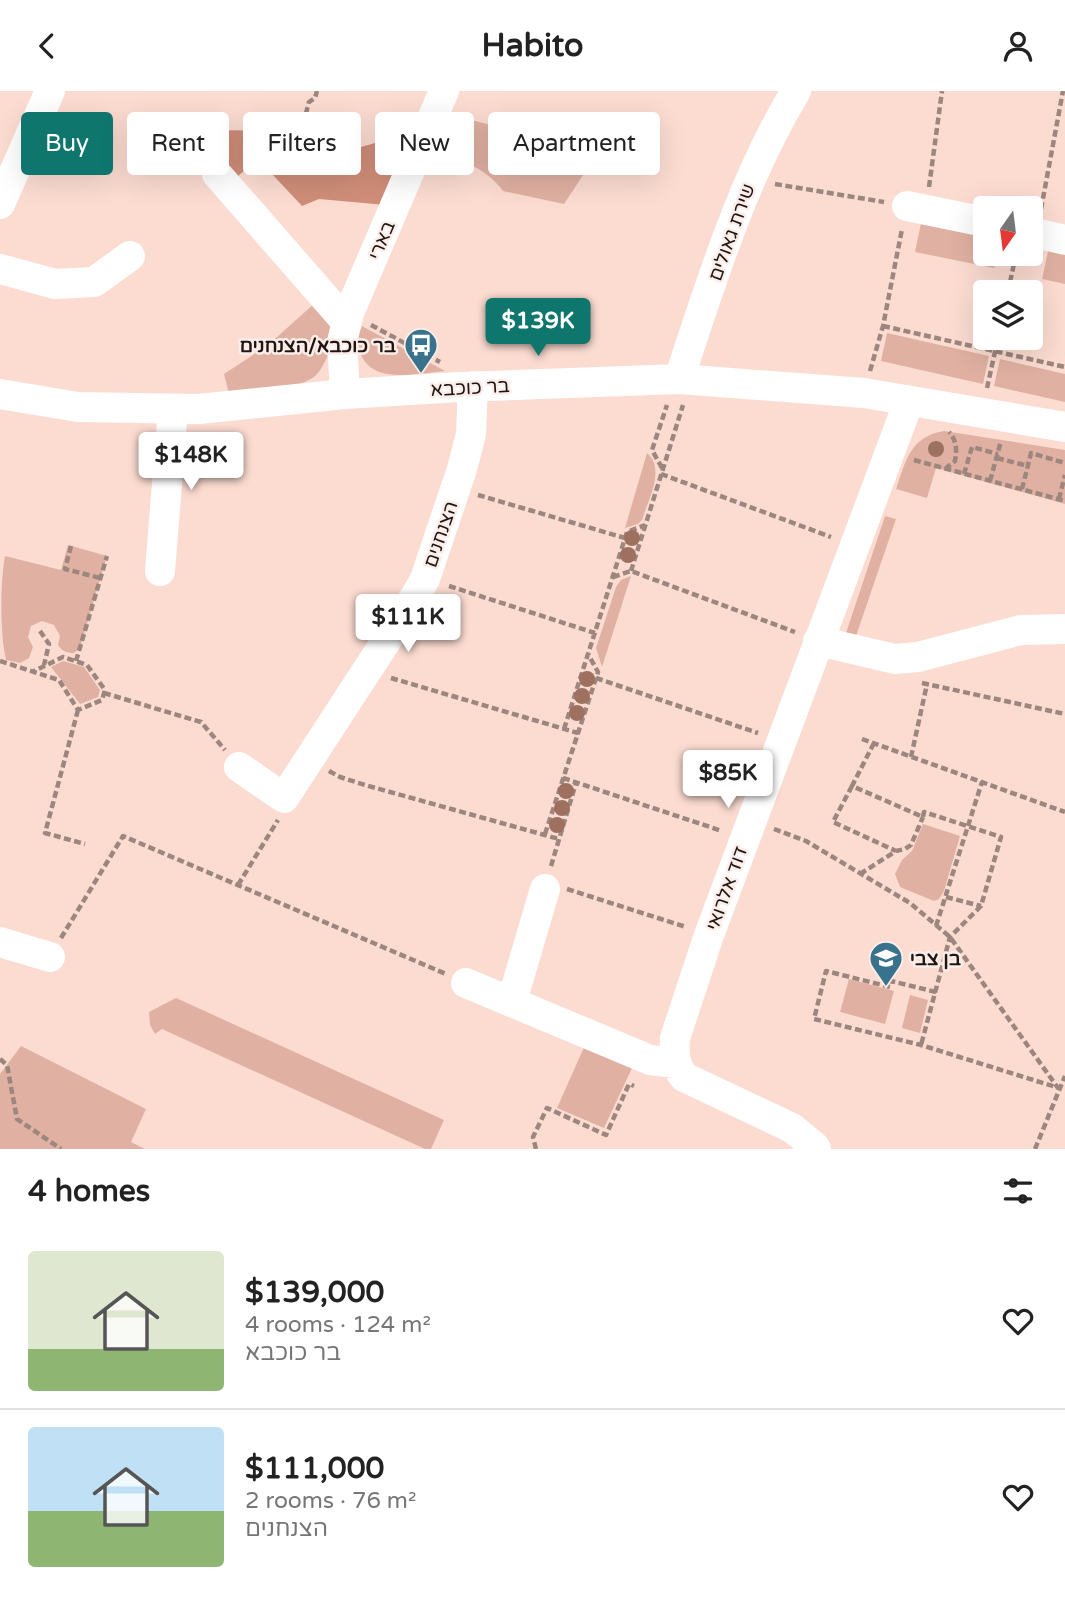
<!DOCTYPE html>
<html lang="en">
<head>
<meta charset="utf-8">
<style>
  :root { --surface:#fff; --page:#f6f6f6; --text:#222; --muted:#767676; --line:#e0e0e0; --accent:#0f766e }
  body { margin:0; font-family:"Varela Round",Heebo,sans-serif; background:var(--page); color:var(--text); height:100vh; display:flex; flex-direction:column; font-size:26px; white-space:nowrap }
  * { box-sizing:border-box; margin:0 }
  p { font-size:23px; color:var(--muted) }
  .icon { flex:none; width:38px; height:38px; fill:none; stroke:currentColor; stroke-width:2; stroke-linecap:round; stroke-linejoin:round }
  .map { position:relative; height:1058px; overflow:hidden }
  .sheet { display:flex; flex-direction:column; background:var(--surface); flex:1 }
  .sheet>* { flex:none }
  .banner { position:absolute; left:21px; top:21px; width:700px; height:63px; display:flex; gap:14px }
  .needle { width:46px; rotate:194deg }
  .controls { position:absolute; left:973px; top:105px; display:grid; gap:14px }
  .controls a { display:grid; place-items:center; width:70px; height:70px; border-radius:7px; background:var(--surface); box-shadow:0 7px 28px #0002; font-size:35px }
  .price { position:absolute; translate:-50% -60px; padding:0 16px; border-radius:7px; background:#fff; color:#222; font-size:23px; line-height:46px; filter:drop-shadow(0 2px 4px #0008) }
  .price::after { content:''; position:absolute; left:50%; top:42px; width:21px; height:16px; margin-left:-10px; background:inherit; clip-path:polygon(0 0,100% 0,50% 100%) }
  .price.active { background:var(--accent); color:#fff }
  ul { padding:0; list-style:none }
  li { display:flex; align-items:center; gap:21px; height:175px; padding:0 28px }
  li+li { border-top:2px solid var(--line) }
  li span { display:grid; place-items:center; flex:none; width:196px; height:140px; border-radius:7px; color:#555 }
  li>.icon { margin-inline-start:auto }
  span .icon { width:84px; height:84px; fill:#fffc; stroke-width:1 }
  li b { font-size:30px }
  h2 { display:flex; justify-content:space-between; align-items:center; height:84px; padding:0 28px; font-size:30px }
  .tag { padding:0 24px; border-radius:7px; background:var(--surface); box-shadow:0 7px 28px #0002; font-size:24px; line-height:63px }
  .tag.active { background:var(--accent); color:#fff }
  header { display:flex; justify-content:space-between; align-items:center; height:91px; padding:0 28px; background:var(--surface); font-size:32px; font-weight:700 }
  .map>svg:first-child { display:block }
  .green { fill:#e0b1a2 }
  .forest { fill:#d08e79 }
  .lines { fill:none; stroke-linecap:round; stroke-linejoin:round }
  .path { stroke:#9c867e; stroke-width:4.5; stroke-dasharray:7 3.5; stroke-linecap:butt }
  .minor { stroke:#fff; stroke-width:30 }
  .tree { fill:#9e705f }
  .labels { text-anchor:middle; stroke-width:5; stroke-linejoin:round; paint-order:stroke }
  .street-label { font-size:19px; fill:#201511; stroke:#fbeeea }
  .poi-label { font-size:19px; font-weight:bold; fill:#201511; stroke:#fbeeea; text-anchor:end }
</style>
</head>
<body>
<header><svg class="icon" aria-label="back" viewBox="0 0 24 24"><path d="M15 5l-7 7 7 7"/></svg>Habito<svg class="icon" aria-label="person" viewBox="0 0 24 24"><circle cx="12" cy="8" r="4"/><path d="M4 21q1-7 8-7t8 7"/></svg></header>
<div class="map">
<svg width="1065" height="1058" viewBox="0 0 1065 1058">
  <rect width="100%" height="100%" fill="#fcdcd1"/>
  <!-- green -->
  <path class="green" d="M440,28H468L520,42L515,62L585,81L564,113L503,100C485,75 456,67 428,58Z
    M921,132L985,145V163H997L994,177L915,161Z
    M1049,156L1065,159V193L1042,188Z
    M315,212L338,236C332,251 328,269 318,282C303,300 252,300 229,303L224,283L268,254Z
    M360,234L445,280C419,282 371,295 360,261C357,254 359,242 360,234Z
    M887,242L989,265L983,293L881,270Z
    M1000,268L1065,283V311L994,295Z
    M944,340L1065,359V413L936,377L927,407L896,398C906,369 910,346 944,340Z
    M647,362C666,378 648,409 642,429L638,433L625,437Z
    M885,425L896,428L855,548L845,545Z
    M68,454L107,465L80,557L74,562C66,562 62,560 58,554L60,545L54,534L42,530L31,535L28,546L33,556L29,567L20,572L6,569C0,543 0,493 5,465L61,479Z
    M631,485L602,576L596,557L616,496L621,489Z
    M63,570L84,576L100,599L98,606L80,613L51,576Z
    M923,733L960,745L944,800L939,808L934,810L900,796L895,783L902,769L912,760Z
    M849,888L894,900L885,933L840,921Z
    M910,904L928,909L920,942L902,937Z
    M176,907L444,1029L431,1058H425L162,938L155,943L150,934L149,921Z
    M585,954L632,977L604,1037L557,1017Z
    M21,955L146,1018L131,1051L145,1058H0V983Z"/>
  <!-- forest -->
  <path class="forest" d="M203,39L305,40L301,57L330,65L420,39L386,114L319,108L302,115L258,68L231,91L195,52Z"/>
  <g class="lines">
    <!-- path -->
    <path class="path" d="M303,33L309,11L315,7L317,0
      M775,93L884,111
      M929,96L942,0
      M1041,118L1063,0
      M1008,201L1016,163
      M371,234L440,271
      M883,235L1065,276
      M870,280L883,235L902,138
      M987,297L998,247
      M997,367L1028,375
      M914,369L1065,410
      M662,377L652,359L667,314
      M945,378L955,370C957,359 957,350 949,341
      M661,383L831,446
      M964,383L972,356L998,363
      M990,390L1001,350
      M1022,398L1031,362L1065,372
      M478,404L625,447
      M1059,408L1065,384
      M71,455L65,478L100,487
      M631,480L683,314
      M613,486L631,480L795,541
      M449,495L595,542
      M40,540L49,553L44,574
      M0,570L59,589L78,619L102,609L105,599L87,574L63,566L32,581
      M76,570L107,465
      M391,587L578,642
      M596,587L758,642
      M922,592L1065,623
      M104,602L201,631L225,659
      M78,619L45,742L85,753
      M564,638L627,441L645,434
      M862,648L1065,721
      M874,652L852,695L923,726L924,721L1001,746L981,815L950,846L921,954
      M911,666L927,593
      M329,680L340,686L365,694L559,748
      M563,687L722,740
      M852,695L833,731L896,760
      M774,738L806,750L910,812L950,846L1058,997
      M545,743L598,581L588,563
      M551,775L576,692
      M860,783L896,760L905,758L911,754L923,726
      M238,794L278,729
      M567,798L686,836
      M946,806L981,815
      M936,835L982,691
      M61,847L123,745L446,883
      M936,901L891,890L890,896L826,880L814,928L921,954L1059,997
      M0,968L7,974L17,1028L61,1058
      M536,1058L533,1046L547,1017L606,1044L629,993L634,995
      M1035,1058L1065,985"/>
    <!-- minor -->
    <path class="minor" d="M217,83L347,232
      M0,113L50,0
      M907,115L985,131
      M1031,141L1065,149
      M0,178L55,193L94,191L130,165
      M679,288C712,189 742,89 796,0
      M0,303L78,316L199,318L345,303L459,296L679,288L864,302L1065,336
      M345,303L342,251L349,222L444,0
      M160,480L173,318
      M818,550L895,568L918,566L1021,539L1065,538
      M239,676L284,707L416,504L425,488L462,378L471,343L473,295
      M0,851L50,866
      M466,892L650,969L676,972
      M512,910L545,798
      M816,1058L814,1055L792,1037L684,986C674,974 674,962 675,947L709,844L909,310"/>
  </g>
  <!-- trees -->
  <g class="tree">
    <circle cx="936" cy="358" r="8"/>
    <circle cx="632" cy="447" r="8"/>
    <circle cx="628" cy="464" r="8"/>
    <circle cx="587" cy="588" r="8"/>
    <circle cx="582" cy="605" r="8"/>
    <circle cx="577" cy="622" r="8"/>
    <circle cx="566" cy="700" r="8"/>
    <circle cx="562" cy="717" r="8"/>
    <circle cx="557" cy="734" r="8"/>
  </g>
  <!-- icons -->
  <defs>
    <symbol id="bus-pin" viewBox="-11 -11 22 30"><path d="M0 17L-7.5 6A9.5 9.5 0 1 1 7.5 6Z" fill="#39728c" stroke="#fbeeea"/><path d="M-5-6H5V4H4V6H2V4H-2V6H-4V4H-5ZM-3.5-4V0h7V-4ZM-3.5 1.2v1.5H-2V1.2ZM2 1.2v1.5H3.5V1.2Z" fill="#fff"/></symbol>
    <symbol id="school-pin" viewBox="-11 -11 22 30"><path d="M0 17L-7.5 6A9.5 9.5 0 1 1 7.5 6Z" fill="#39728c" stroke="#fbeeea"/><path d="M0-5L7-2L0 1L-7-2ZM-4 1L0 2.5L4 1V4Q0 6-4 4Z" fill="#fff"/></symbol>
  </defs>
  <g fill-rule="evenodd">
    <use href="#bus-pin" x="402" y="235" width="38" height="52"/>
    <use href="#school-pin" x="867" y="848" width="38" height="52"/>
  </g>
  <g class="labels">
    <!-- street labels -->
    <g class="street-label">
      <text transform="translate(731 141) rotate(-70)" y="7">שירת גאולים</text>
      <text transform="translate(381 149) rotate(-67)" y="7">בארי</text>
      <text transform="translate(470 296) rotate(-3)" y="7">בר כוכבא</text>
      <text transform="translate(440 443) rotate(-71)" y="7">הצנחנים</text>
      <text transform="translate(726 797) rotate(-70)" y="7">דוד אלרואי</text>
    </g>
    <!-- poi labels -->
    <g class="poi-label">
      <text x="396" y="261">בר כוכבא/הצנחנים</text>
      <text x="910" y="874" text-anchor="start">בן צבי</text>
    </g>
  </g>
</svg>
<div class="controls">
<a><svg class="needle" viewBox="-14 -14 28 28"><path d="M0-13l5 13h-10z" fill="#e53935"/><path d="M0 13l5-13h-10z" fill="#767676"/></svg></a>
<a><svg class="icon" aria-label="layers" viewBox="0 0 24 24"><path d="M12 4l9 5-9 5-9-5zM3 14l9 5 9-5"/></svg></a>
</div>
<b class="price active" style="left:538px;top:267px">$139K</b>
<b class="price" style="left:191px;top:401px">$148K</b>
<b class="price" style="left:408px;top:563px">$111K</b>
<b class="price" style="left:728px;top:719px">$85K</b>
<div class="banner">
<a class="tag active">Buy</a>
<a class="tag">Rent</a>
<a class="tag">Filters</a>
<a class="tag">New</a>
<a class="tag">Apartment</a>
</div>
</div>
<section class="sheet">
<h2>4 homes<svg class="icon" aria-label="filters" viewBox="0 0 24 24"><path d="M4 7h16M4 17h16"/><circle cx="9" cy="7" r="2"/><circle cx="15" cy="17" r="2"/></svg></h2>
<ul>
<li><span style="background:linear-gradient(#dfe7d0 70%,#8fb573 0)"><svg class="icon" aria-label="home" viewBox="0 0 24 24"><path d="M3 11l9-7 9 7M6 9v11h12V9"/></svg></span><div><b>$139,000</b><p>4 rooms · 124 m²</p><p>בר כוכבא</p></div><svg class="icon" aria-label="heart" viewBox="0 0 24 24"><path d="M12 20l-8-8c-3-5 5-10 8-4 3-6 11-1 8 4z"/></svg></li>
<li><span style="background:linear-gradient(#bfe0f5 60%,#8fb573 0)"><svg class="icon" aria-label="home" viewBox="0 0 24 24"><path d="M3 11l9-7 9 7M6 9v11h12V9"/></svg></span><div><b>$111,000</b><p>2 rooms · 76 m²</p><p>הצנחנים</p></div><svg class="icon" aria-label="heart" viewBox="0 0 24 24"><path d="M12 20l-8-8c-3-5 5-10 8-4 3-6 11-1 8 4z"/></svg></li>
</ul>
</section>
</body>
</html>
